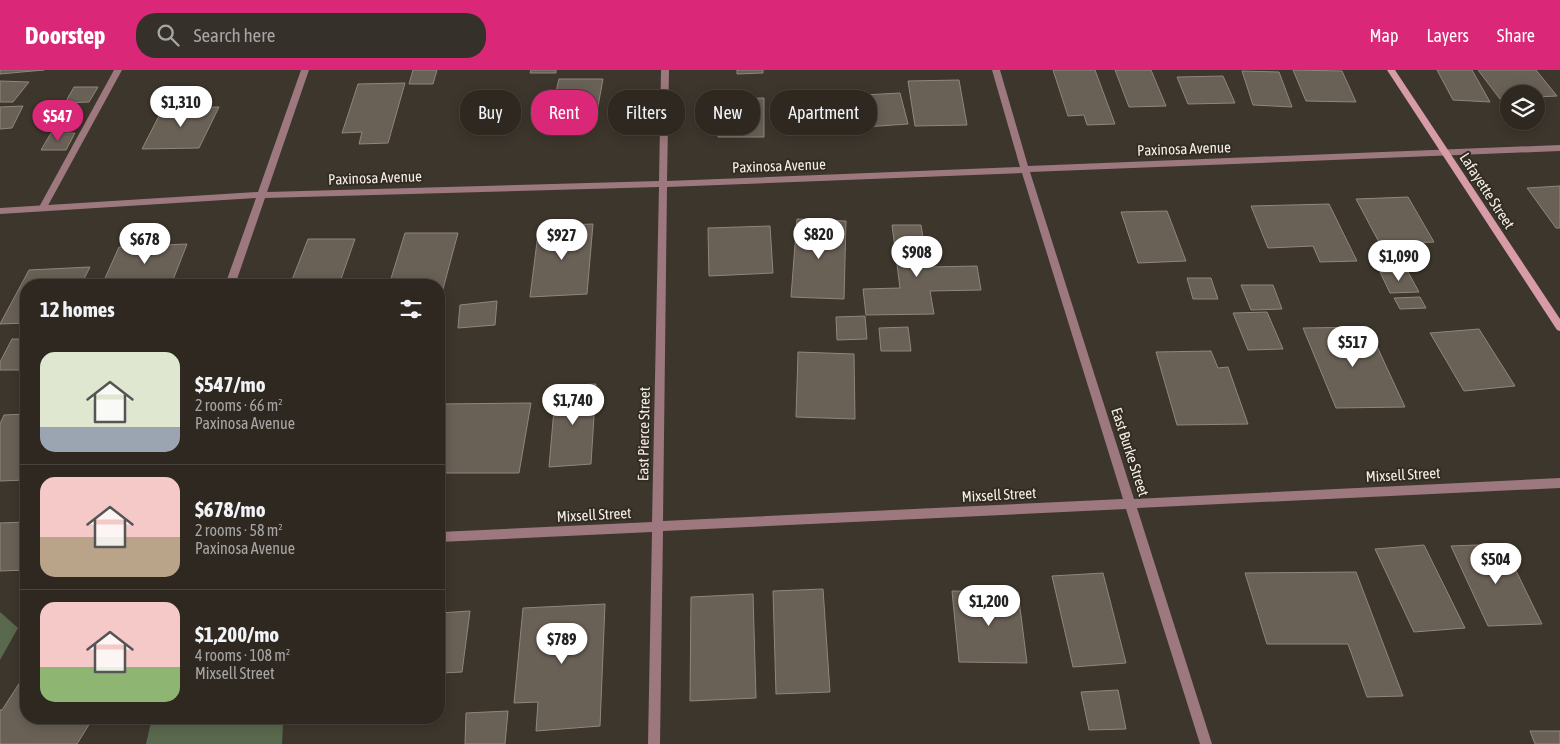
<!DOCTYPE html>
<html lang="en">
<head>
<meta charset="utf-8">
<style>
  :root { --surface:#2e2821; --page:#36302a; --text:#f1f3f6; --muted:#a7a6a5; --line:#49443f; --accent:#db2777 }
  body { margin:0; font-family:"Asap Condensed",sans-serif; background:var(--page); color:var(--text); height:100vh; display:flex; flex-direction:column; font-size:19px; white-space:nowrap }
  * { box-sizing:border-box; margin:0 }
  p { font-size:16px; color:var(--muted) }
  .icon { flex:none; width:28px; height:28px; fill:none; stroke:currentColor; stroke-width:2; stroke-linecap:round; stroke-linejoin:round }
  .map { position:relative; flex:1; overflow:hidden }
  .panel { position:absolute; left:20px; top:209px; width:425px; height:445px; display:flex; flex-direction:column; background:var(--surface); border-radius:20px; box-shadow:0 2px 12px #0003,0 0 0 1px var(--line) }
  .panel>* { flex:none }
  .banner { position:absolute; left:460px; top:20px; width:475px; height:45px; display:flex; gap:10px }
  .tools { position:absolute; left:1500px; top:15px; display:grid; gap:10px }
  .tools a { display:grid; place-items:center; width:45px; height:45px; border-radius:50%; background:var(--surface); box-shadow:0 2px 12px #0003,0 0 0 1px var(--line); font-size:25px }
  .price { position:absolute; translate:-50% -42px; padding:0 11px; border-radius:18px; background:#fff; color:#222; font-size:16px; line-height:32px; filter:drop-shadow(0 1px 2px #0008) }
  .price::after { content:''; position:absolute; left:50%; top:30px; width:15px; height:11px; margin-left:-8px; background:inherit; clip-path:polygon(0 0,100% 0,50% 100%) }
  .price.on { background:var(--accent); color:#fff }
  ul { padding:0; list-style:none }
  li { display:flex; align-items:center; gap:15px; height:125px; padding:0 20px }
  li+li { border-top:1px solid var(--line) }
  li span { display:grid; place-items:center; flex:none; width:140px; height:100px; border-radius:15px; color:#555 }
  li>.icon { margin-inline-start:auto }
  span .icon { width:60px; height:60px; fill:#fffc; stroke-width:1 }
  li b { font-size:21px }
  h2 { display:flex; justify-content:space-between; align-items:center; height:60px; padding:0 20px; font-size:21px }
  .tag { padding:0 18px; border-radius:20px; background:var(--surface); box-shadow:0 2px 12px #0003,0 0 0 1px var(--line); font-size:18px; line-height:45px }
  .tag.on { background:var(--accent); color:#fff }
  header { display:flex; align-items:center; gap:30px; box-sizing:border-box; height:70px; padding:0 25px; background:var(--accent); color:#fff }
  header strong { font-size:24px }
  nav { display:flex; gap:28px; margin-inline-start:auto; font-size:18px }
  .search { width:350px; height:45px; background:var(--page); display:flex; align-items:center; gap:12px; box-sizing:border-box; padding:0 18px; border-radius:20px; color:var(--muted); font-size:19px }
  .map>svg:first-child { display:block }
  .forest { fill:#59694d }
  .building { fill:#696056; stroke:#90867c }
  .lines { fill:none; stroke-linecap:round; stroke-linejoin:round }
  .lane { fill:#9e787f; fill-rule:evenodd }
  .street { fill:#9e787f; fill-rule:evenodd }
  .secondary { fill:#d79ca7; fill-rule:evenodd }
  .labels { text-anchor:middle; stroke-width:4; stroke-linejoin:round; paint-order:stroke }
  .street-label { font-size:15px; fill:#f3efe8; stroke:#332c22 }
</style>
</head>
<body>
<header>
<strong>Doorstep</strong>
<div class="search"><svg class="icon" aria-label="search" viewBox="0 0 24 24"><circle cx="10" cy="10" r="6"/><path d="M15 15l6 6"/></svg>Search here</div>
<nav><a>Map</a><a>Layers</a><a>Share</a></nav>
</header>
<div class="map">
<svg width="1560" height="674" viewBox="0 0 1560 674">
  <rect width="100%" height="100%" fill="#3d362c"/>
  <!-- forest -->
  <path class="forest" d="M0,542L18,558L0,590Z
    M152,648H272L283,654L282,674H146Z"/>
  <!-- building -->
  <path class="building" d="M0,0H44L0,4Z
    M413,0H437L433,14H409Z
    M531,0H556V3H530Z
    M737,0H763V3L737,4Z
    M1053,0H1095L1115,54L1087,55L1084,45L1068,46Z
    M1115,0H1151L1166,36L1129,37Z
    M1293,0L1342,1L1356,32L1306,31Z
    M1437,0H1472L1490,32L1453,30Z
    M1478,0H1536L1557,26L1536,27V24H1509V28L1500,29Z
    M1242,1L1279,2L1292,37L1253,35Z
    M1223,6L1235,33L1188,34L1177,7Z
    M559,9H603L594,58H539L544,38H552Z
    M959,10L967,55L915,56L908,11Z
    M0,11L29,12L13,32H0Z
    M405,13L388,73L359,74L362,62L342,63L358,14Z
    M74,17H98L89,32L65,33Z
    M832,22L838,59L800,61L796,24Z
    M900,23L908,54L850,58L844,26Z
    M764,28V67H718L719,29Z
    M23,36L12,58L0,59V37Z
    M219,37L199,78L142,79L163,38Z
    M51,63H75L66,80H41Z
    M1560,116V158H1556L1527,118Z
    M1408,127L1434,172L1380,174L1356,129Z
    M1329,134L1357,191L1320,192L1313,176L1268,178L1251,136Z
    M1167,141L1186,191L1138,193L1121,142Z
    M797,149L846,151L844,229L791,227Z
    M593,154L587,224L530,227L539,156Z
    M892,155H921L928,197L977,196L981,220L930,221L934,244L866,245L863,219L900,218Z
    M770,156L773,203L709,206L708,158Z
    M405,163H458L443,219H439V215H389Z
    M308,169H355L340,212H352L351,215H290Z
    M187,174L171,215H102L119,177Z
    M90,197L81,215H26V253L0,254L29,200Z
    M1380,202H1408L1419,222L1390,223Z
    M1187,208H1211L1218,229H1193Z
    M1241,215H1273L1282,239L1251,240Z
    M1420,227L1426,238L1400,239L1394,228Z
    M497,231L495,255L458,258L460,235Z
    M1267,242L1283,279L1248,280L1233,243Z
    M865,246L867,269L837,270L836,247Z
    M908,257L911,281H881L879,258Z
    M1368,257L1405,337L1336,338L1303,258Z
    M1479,259L1515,316L1464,321L1430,263Z
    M12,269H26V300H0V292Z
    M1211,281L1218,298L1228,297L1248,354L1177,355L1156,282Z
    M798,282L854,284L855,349L796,347Z
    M596,314L591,394L549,397L556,316Z
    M531,333L519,403H439V343L441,334Z
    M26,344V410L0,411V354L4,345Z
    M26,452V500L0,501V453Z
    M1503,474L1542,554L1488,556L1451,476Z
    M1424,475L1465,558L1414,562L1375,479Z
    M1356,502L1403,626L1367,627L1348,574H1267L1245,503Z
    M1103,503L1126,593L1073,597L1052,506Z
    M823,519L830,622L776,624L773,521Z
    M952,521L1018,522L1027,593L959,592Z
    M753,524L756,628L690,631L691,527Z
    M605,534L600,656L536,661L538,632L514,633L523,538Z
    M470,541L462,602L442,603L439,626V543Z
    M26,603V648H93L77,674H0V640H2Z
    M1118,620L1126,659L1089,660L1081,622Z
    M508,641L505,674H465L466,643Z
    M200,648H249L247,653L199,650Z
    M1530,661H1560V674H1535Z"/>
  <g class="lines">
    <!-- lane -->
    <path class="lane" d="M114,0H122L45,141H39L38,139Z"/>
    <!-- street -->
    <path class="street" d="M301,0H309L267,122L659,111L661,0H669L667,111L1020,97L992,0H1000L1028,96L1560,75V81L1030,102L1134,429L1560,408V418L1137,438L1212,674H1200L1126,439L663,461L660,674H648L652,462L439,472V462L652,452L659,117L265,128L235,215H225L256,128L0,144V138L258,122ZM1022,103L1123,429L663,451L667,117Z"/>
    <!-- secondary -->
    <path class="secondary" d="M1387,0H1395L1560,249V261L1557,260Z"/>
  </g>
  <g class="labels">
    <!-- street labels -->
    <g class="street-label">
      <text transform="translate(1184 79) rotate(-2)" y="5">Paxinosa Avenue</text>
      <text transform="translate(779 96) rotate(-2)" y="5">Paxinosa Avenue</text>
      <text transform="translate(375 108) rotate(-2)" y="5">Paxinosa Avenue</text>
      <text transform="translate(1487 121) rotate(57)" y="5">Lafayette Street</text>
      <text transform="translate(644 364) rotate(-89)" y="5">East Pierce Street</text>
      <text transform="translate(1130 382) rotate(72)" y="5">East Burke Street</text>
      <text transform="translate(1403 405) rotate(-3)" y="5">Mixsell Street</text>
      <text transform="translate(999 425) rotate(-3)" y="5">Mixsell Street</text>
      <text transform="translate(594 445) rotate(-3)" y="5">Mixsell Street</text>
    </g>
  </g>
</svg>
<div class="tools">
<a><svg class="icon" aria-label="layers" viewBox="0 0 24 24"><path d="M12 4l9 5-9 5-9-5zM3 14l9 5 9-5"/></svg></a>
</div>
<b class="price" style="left:181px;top:58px">$1,310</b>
<b class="price on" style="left:58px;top:72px">$547</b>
<b class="price" style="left:819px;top:190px">$820</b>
<b class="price" style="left:562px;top:191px">$927</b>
<b class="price" style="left:145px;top:195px">$678</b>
<b class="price" style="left:917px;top:208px">$908</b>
<b class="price" style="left:1399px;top:212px">$1,090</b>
<b class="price" style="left:1353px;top:298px">$517</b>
<b class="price" style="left:573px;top:356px">$1,740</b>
<b class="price" style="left:1496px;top:515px">$504</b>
<b class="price" style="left:989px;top:557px">$1,200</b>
<b class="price" style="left:562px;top:595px">$789</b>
<div class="banner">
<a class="tag">Buy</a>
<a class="tag on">Rent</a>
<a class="tag">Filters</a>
<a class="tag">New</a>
<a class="tag">Apartment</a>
</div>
<section class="panel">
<h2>12 homes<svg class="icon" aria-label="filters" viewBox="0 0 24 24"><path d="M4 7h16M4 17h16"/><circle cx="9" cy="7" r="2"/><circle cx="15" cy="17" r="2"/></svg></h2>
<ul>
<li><span style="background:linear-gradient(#dfe7d0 75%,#9aa5b1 0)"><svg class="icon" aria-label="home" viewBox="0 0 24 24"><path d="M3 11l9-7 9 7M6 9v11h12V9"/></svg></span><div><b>$547/mo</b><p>2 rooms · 66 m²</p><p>Paxinosa Avenue</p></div></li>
<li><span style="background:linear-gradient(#f6c9c9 60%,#b9a48a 0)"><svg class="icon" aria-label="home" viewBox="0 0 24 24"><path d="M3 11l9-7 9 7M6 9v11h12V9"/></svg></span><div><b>$678/mo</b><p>2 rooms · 58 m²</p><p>Paxinosa Avenue</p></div></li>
<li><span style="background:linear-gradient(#f6c9c9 65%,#8fb573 0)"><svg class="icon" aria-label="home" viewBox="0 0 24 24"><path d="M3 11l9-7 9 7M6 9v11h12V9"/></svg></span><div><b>$1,200/mo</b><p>4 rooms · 108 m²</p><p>Mixsell Street</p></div></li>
</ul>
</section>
</div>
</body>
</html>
